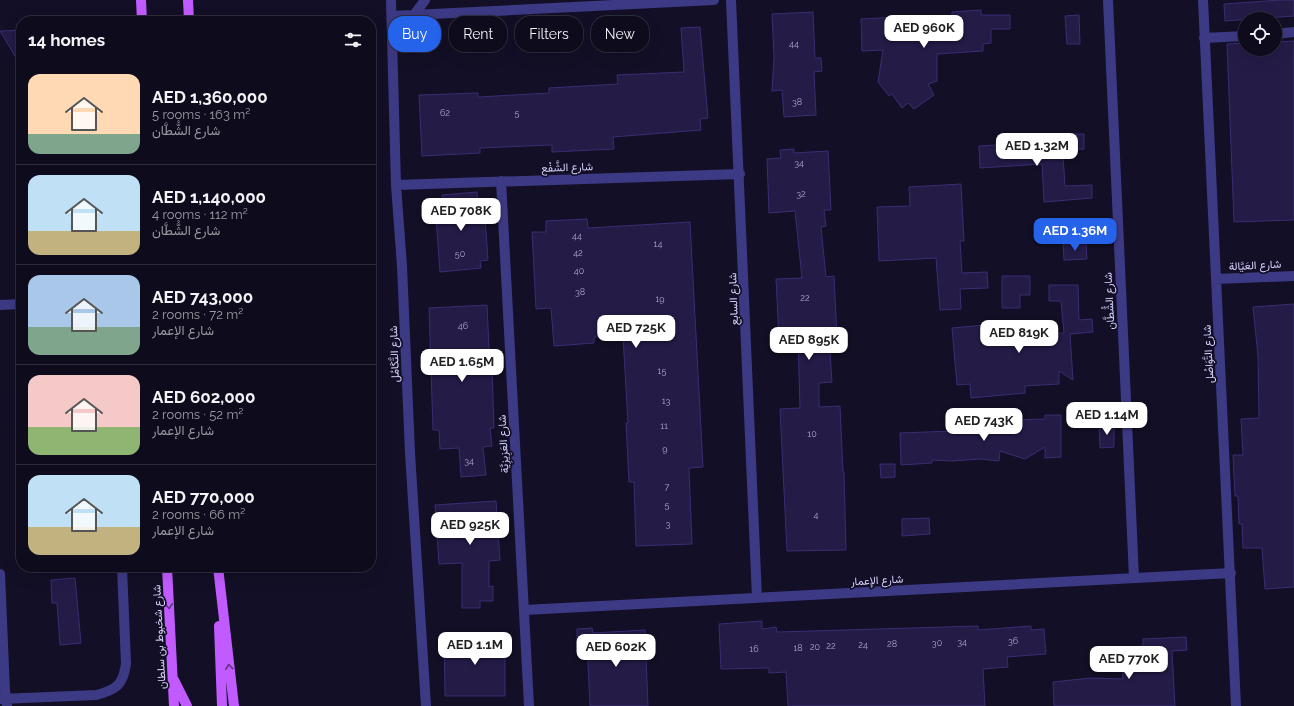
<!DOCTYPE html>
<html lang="en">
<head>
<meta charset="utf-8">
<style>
  :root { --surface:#0e0b1c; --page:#1c1929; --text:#f1f3f6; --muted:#9b9ba3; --line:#2e2b3b; --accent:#2563eb }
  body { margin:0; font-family:Raleway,Vazirmatn,sans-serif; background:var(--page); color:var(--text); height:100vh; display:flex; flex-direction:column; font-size:15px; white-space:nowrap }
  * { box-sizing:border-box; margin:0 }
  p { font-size:13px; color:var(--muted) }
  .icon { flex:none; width:22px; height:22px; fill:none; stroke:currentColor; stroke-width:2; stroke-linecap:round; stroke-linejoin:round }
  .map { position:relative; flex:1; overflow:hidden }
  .panel { position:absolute; left:16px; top:16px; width:360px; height:556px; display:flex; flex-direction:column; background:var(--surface); border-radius:16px; box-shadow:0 4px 16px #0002,0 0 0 1px var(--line) }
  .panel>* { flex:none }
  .banner { position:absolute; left:388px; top:16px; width:380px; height:36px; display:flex; gap:8px }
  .buttons { position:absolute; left:1238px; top:12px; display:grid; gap:8px }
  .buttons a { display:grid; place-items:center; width:44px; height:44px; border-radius:50%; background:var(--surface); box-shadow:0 4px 16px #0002,0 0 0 1px var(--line); font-size:20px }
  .price { position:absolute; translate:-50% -34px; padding:0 9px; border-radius:8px; background:#fff; color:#222; font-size:13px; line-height:26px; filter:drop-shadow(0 1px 2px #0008) }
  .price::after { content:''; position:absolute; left:50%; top:24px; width:12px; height:9px; margin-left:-6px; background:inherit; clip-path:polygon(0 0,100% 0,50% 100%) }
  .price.on { background:var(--accent); color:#fff }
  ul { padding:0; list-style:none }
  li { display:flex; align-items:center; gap:12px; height:100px; padding:0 12px }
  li+li { border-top:1px solid var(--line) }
  li span { display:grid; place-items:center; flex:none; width:112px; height:80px; border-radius:12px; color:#555 }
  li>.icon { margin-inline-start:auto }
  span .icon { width:48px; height:48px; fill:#fffc; stroke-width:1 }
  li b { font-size:17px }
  h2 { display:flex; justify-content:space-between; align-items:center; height:48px; padding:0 12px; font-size:17px }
  .pill { padding:0 14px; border-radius:16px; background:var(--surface); box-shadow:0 4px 16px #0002,0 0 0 1px var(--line); font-size:14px; line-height:36px }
  .pill.on { background:var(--accent); color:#fff }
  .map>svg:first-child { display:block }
  .building { fill:#241b47; stroke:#3b2d73 }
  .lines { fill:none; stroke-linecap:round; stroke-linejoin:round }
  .minor { stroke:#3d3a85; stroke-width:10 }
  .major { stroke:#c25bff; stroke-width:10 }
  .oneway { stroke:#623188 }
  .labels { text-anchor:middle; stroke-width:3.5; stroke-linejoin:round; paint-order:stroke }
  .number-label { font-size:9px; fill:#aca6d1 }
  .street-label { font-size:11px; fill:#d9d4ff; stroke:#130f26 }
</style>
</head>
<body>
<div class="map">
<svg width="1294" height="706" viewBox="0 0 1294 706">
  <rect width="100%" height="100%" fill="#130f26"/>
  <!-- building -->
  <path class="building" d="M1280,0H1294V16L1225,21L1224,4Z
    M981,10V15H1010V29H991V43L983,44V51L937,54V81L928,84L934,95L914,109L908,103L902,108L892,94L889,96L878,82L883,50L862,51L861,19L900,17V21H952V12Z
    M813,12L815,58H821L822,71L814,72L816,115L784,117L782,90L772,91L774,57L772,14Z
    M1079,15L1080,44H1067L1065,16Z
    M700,27L708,118L700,119L701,130L613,137L614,149L552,152V145L480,148V153L422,156L419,95L478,93V97L549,93V88L618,84L617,75L684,72L681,28Z
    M21,30V66L0,31Z
    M1294,41V220L1234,222L1227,44L1245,43V49H1275V42Z
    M1067,134H1084V149L1067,150Z
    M1062,141L1065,186L1092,185V198L1044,202L1042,164L980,168L979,146Z
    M794,149V153L828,151L831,210H824L826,226L821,227L826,277L834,276L837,336L829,337L832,382L819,383V407L840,406L843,472H844L846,550L787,551L780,409L800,408L798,339L779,340L776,279L802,278L795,211L769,213L767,159L781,158L780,150Z
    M961,184L964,241H960L962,273L987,272L988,288L960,289L961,309L940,310L936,258L879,261L877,207L910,206L909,187Z
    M477,192L478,203H484L488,260L480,261L481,268L440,272L435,203L443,202L442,195Z
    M587,219L588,228L690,222L703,467L689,468L692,544L636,546L634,482H629L626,423H628L623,336L594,337V343L554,346L551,308L536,309L532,232H546V221Z
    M1086,243L1087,259L1064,260L1063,244Z
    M1002,276H1030V295H1020V308H1002Z
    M1049,285H1078L1079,320L1092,319L1093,332L1070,334L1073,380L1059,371V384L1025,386V393L971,398L970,384L957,385L952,328L985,325L987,346L1030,345L1029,335L1064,333L1061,301H1049Z
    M1294,304V587L1265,589L1262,548H1243L1242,524H1239L1238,496H1235L1233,455H1243L1241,419L1259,418L1258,356L1253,307Z
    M487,305L490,369H492L494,428H490L492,446L483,447L486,475L461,477L459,448L440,449L439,430H433L429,308Z
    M1045,415H1061V457L1045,458V447L1025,459L1000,451L999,461L980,459L952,461L932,460V463L901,465L900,433L954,431V428L1008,426L1007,420L1045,419Z
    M1114,424V447L1100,448L1099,425Z
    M880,464H895V477L881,478Z
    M496,501L500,560L489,561V587L493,586V601H480V608H462V563L439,564L435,505Z
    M929,518L930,534L902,536V519Z
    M75,578L81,643L60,645L57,603H52L51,580Z
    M762,621V629L776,627L777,632L978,626V630L1031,626V630L1044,629L1046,654L1007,657L1008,667L983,669L985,706H788L786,672L769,673V668L721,669L719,624Z
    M592,628L593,633L645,630L648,706H590L587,643H577V629Z
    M444,636H505V696H445Z
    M1186,637L1187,650L1172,651L1175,706H1054L1053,682L1090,678L1123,679L1122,652H1131L1130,647L1143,646V639Z"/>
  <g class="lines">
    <!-- minor -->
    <path class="minor" d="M391,0L396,185L402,266L410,453L426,706
      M731,0L757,598
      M1108,0L1134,578
      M1203,0L1236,706
      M414,15L425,0
      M392,16L714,0
      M1275,34L1294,32
      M1204,38L1245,36
      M501,181L529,706
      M396,185L740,174
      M1216,279L1294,276
      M0,305L21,304
      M0,574L5,691L7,706
      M524,610L1231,573
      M0,699L96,695C116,690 123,685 126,664L122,567"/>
    <!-- major -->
    <path class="major" d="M141,0L142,21
      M188,0L189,21
      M167,567L174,706
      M218,567L234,706
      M219,626L222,706
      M174,680L187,706"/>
  </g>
  <!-- one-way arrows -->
  <defs><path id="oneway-chevron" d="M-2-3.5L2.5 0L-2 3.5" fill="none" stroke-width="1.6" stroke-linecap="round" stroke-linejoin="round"/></defs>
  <g class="oneway">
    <use href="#oneway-chevron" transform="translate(169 606) rotate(87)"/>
    <use href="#oneway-chevron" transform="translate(229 667) rotate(-96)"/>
  </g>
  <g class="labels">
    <!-- number labels -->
    <g class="number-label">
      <text x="794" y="47">44</text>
      <text x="797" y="105">38</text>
      <text x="445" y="116">62</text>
      <text x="517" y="116">5</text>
      <text x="799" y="166">34</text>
      <text x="801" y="197">32</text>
      <text x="577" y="239">44</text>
      <text x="658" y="247">14</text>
      <text x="578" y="256">42</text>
      <text x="460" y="257">50</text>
      <text x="579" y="274">40</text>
      <text x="580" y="295">38</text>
      <text x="805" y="301">22</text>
      <text x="660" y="302">19</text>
      <text x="463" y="329">46</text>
      <text x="662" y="374">15</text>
      <text x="666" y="404">13</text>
      <text x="664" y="429">11</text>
      <text x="812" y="437">10</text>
      <text x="665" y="452">9</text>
      <text x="469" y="464">34</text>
      <text x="667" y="490">7</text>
      <text x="667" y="508">5</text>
      <text x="816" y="518">4</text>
      <text x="668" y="527">3</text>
      <text x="1013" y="644">36</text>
      <text x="962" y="645">34</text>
      <text x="937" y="646">30</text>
      <text x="892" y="647">28</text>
      <text x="863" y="648">24</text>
      <text x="831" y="649">22</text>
      <text x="815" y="650">20</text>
      <text x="798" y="651">18</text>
      <text x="754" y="652">16</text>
    </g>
    <!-- street labels -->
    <g class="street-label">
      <text transform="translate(567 167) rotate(-2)" y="4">شارع الشَّفْع</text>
      <text transform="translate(1255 265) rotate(-3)" y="4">شارع العَيَّالة</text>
      <text transform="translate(733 299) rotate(-92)" y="4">شارع السابع</text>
      <text transform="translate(1109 301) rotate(-93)" y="4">شارع الشُّطَّان</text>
      <text transform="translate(394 354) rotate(-92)" y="4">شارع التَّكَامُل</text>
      <text transform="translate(1208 354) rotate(-93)" y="4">شارع التَّوَاصُل</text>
      <text transform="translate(503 444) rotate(-93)" y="4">شارع العَزِيزِيَّة</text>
      <text transform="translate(877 580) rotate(-3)" y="4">شارع الإعمار</text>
      <text transform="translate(159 637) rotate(-93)" y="4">شارع شخبوط بن سلطان</text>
    </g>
  </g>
</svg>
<div class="buttons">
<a><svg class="icon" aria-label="locate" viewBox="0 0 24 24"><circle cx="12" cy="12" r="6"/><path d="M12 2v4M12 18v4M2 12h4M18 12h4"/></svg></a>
</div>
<b class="price" style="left:924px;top:49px">AED 960K</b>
<b class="price" style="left:1037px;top:167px">AED 1.32M</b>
<b class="price" style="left:461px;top:232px">AED 708K</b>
<b class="price on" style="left:1075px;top:252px">AED 1.36M</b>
<b class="price" style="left:636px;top:349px">AED 725K</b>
<b class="price" style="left:1019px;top:354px">AED 819K</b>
<b class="price" style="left:809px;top:361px">AED 895K</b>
<b class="price" style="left:462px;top:383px">AED 1.65M</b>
<b class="price" style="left:1107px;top:436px">AED 1.14M</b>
<b class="price" style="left:984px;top:442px">AED 743K</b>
<b class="price" style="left:470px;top:546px">AED 925K</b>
<b class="price" style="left:475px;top:666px">AED 1.1M</b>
<b class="price" style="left:616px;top:668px">AED 602K</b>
<b class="price" style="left:1129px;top:680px">AED 770K</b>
<div class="banner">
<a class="pill on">Buy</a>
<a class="pill">Rent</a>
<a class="pill">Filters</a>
<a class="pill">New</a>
</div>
<section class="panel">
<h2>14 homes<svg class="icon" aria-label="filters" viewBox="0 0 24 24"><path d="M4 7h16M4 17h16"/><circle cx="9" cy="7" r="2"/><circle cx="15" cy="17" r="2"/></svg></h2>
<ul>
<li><span style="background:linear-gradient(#ffd9b3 75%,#7fa58c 0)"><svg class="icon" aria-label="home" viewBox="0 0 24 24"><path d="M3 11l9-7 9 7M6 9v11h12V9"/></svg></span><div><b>AED 1,360,000</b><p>5 rooms · 163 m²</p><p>شارع الشُّطَّان</p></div></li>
<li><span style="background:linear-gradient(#bfe0f5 70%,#c2b280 0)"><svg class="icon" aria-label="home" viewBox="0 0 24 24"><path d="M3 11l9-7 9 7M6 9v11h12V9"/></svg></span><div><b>AED 1,140,000</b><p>4 rooms · 112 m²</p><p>شارع الشُّطَّان</p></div></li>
<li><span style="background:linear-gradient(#a9c7e8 65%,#7fa58c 0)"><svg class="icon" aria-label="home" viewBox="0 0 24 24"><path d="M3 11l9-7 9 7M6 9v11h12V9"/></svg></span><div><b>AED 743,000</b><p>2 rooms · 72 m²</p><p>شارع الإعمار</p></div></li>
<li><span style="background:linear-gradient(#f6c9c9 65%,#8fb573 0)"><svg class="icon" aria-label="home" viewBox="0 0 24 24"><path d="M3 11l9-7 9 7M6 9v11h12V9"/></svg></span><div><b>AED 602,000</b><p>2 rooms · 52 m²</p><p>شارع الإعمار</p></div></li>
<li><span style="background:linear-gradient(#bfe0f5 65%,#c2b280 0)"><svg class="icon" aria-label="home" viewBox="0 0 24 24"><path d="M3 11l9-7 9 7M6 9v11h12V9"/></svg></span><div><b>AED 770,000</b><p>2 rooms · 66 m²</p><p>شارع الإعمار</p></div></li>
</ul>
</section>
</div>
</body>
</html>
